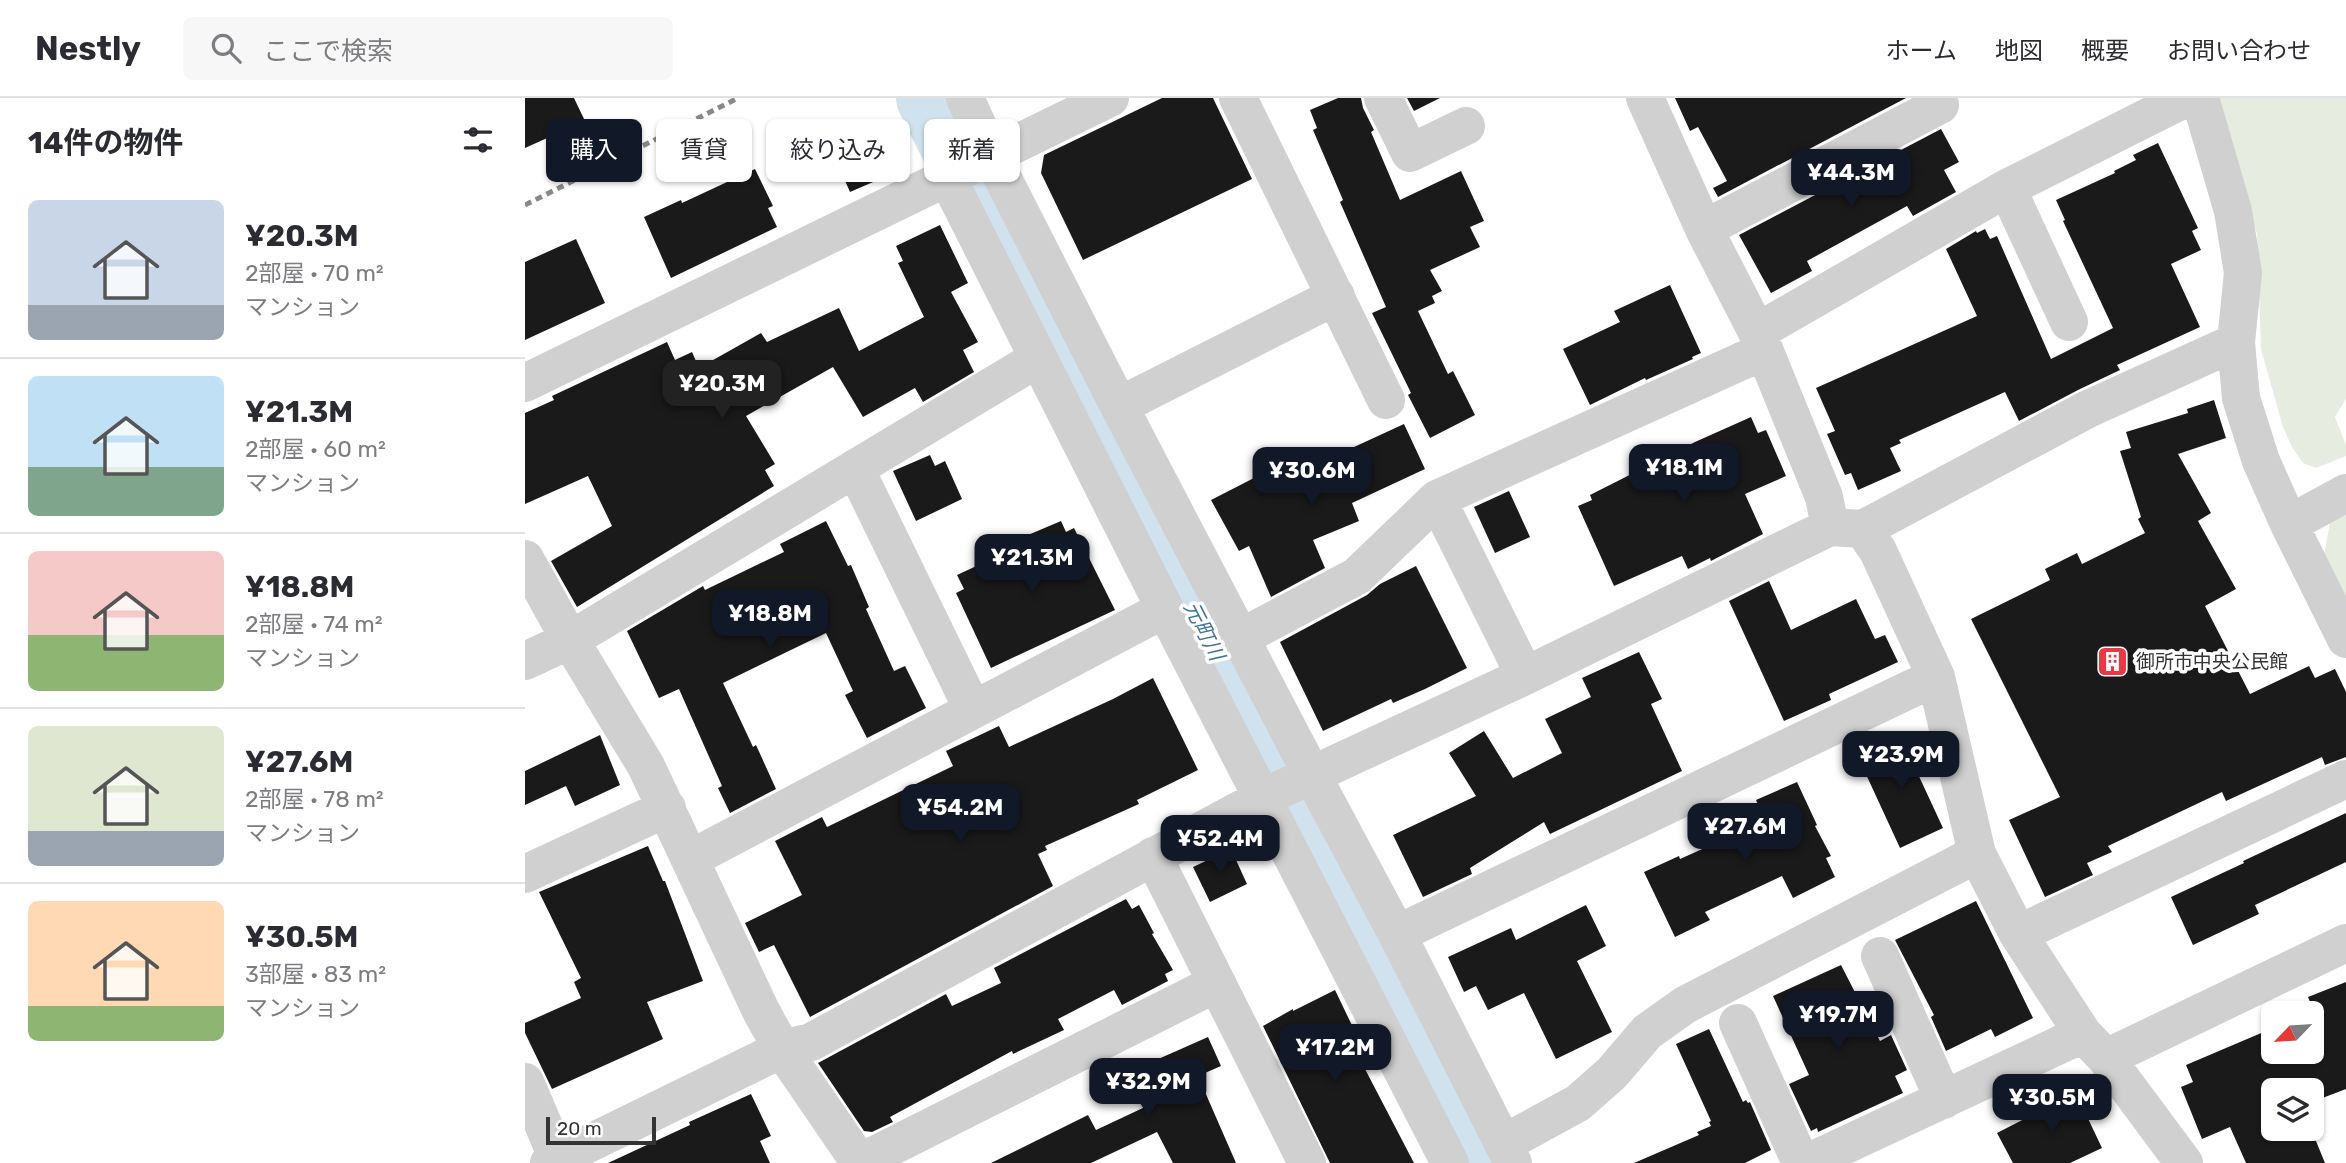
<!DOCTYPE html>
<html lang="ja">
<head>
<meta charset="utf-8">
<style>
  :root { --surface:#fff; --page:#f7f7f7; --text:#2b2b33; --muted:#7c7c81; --line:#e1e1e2; --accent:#111827 }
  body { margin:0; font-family:Rubik,"Noto Sans JP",sans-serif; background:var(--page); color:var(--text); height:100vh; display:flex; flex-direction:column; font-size:26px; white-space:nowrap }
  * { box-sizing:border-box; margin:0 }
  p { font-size:23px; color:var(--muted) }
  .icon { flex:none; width:38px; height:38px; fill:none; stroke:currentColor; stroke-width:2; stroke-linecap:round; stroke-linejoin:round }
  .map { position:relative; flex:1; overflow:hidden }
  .side { display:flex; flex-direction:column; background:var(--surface); width:525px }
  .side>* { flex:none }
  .guide { position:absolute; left:21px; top:21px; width:665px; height:63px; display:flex; gap:14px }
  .needle { width:46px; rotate:245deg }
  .buttons { position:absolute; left:1736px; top:903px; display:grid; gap:14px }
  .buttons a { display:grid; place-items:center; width:63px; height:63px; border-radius:10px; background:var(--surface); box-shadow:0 2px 5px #0004; font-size:35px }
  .scale { position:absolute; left:21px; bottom:18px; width:110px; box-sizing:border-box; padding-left:7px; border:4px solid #333; border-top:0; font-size:19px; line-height:24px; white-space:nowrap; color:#333; -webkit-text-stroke:5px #fff; paint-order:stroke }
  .price { position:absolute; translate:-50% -60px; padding:0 16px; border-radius:14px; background:var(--accent); color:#fff; font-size:23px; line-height:46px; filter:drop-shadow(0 2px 4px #0008) }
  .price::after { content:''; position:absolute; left:50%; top:42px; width:21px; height:16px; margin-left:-10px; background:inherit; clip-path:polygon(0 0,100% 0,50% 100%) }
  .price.selected { background:#222; color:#fff }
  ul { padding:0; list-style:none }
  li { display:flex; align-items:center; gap:21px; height:175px; padding:0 28px }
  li+li { border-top:2px solid var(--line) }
  li span { display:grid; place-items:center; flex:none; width:196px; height:140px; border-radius:10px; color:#555 }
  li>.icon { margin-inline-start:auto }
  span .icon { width:84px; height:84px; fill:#fffc; stroke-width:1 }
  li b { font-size:30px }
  h2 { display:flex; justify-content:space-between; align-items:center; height:84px; padding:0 28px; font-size:30px }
  .pill { padding:0 24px; border-radius:10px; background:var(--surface); box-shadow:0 2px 5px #0004; font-size:24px; line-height:63px }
  .pill.selected { background:var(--accent); color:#fff }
  header { display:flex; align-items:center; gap:42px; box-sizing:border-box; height:98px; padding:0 35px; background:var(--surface); border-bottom:2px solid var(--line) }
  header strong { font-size:33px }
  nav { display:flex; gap:38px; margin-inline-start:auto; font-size:24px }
  .search { width:490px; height:63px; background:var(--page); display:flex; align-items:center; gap:18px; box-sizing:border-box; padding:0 24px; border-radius:10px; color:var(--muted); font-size:26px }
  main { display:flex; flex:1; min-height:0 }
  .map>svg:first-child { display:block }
  .green { fill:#e6ecdf }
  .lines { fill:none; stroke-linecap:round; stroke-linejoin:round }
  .river { stroke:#cfe2ee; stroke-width:66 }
  .building { fill:#1a1a1a }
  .minor { stroke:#d0d0d0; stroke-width:38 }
  .rail { stroke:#888; stroke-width:5; stroke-dasharray:7 5; stroke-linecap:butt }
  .labels { text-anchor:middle; stroke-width:7; stroke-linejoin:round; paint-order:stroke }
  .poi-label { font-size:19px; fill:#333; stroke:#fff; text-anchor:start }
  .water-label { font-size:21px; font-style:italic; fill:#3f7597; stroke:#fff }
</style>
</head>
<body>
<header>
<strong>Nestly</strong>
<div class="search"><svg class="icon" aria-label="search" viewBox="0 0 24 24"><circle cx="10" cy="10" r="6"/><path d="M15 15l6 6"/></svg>ここで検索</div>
<nav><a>ホーム</a><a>地図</a><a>概要</a><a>お問い合わせ</a></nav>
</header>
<main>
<section class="side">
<h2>14件の物件<svg class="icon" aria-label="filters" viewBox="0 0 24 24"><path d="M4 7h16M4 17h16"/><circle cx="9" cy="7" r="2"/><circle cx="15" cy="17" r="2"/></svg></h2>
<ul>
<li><span style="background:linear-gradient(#c9d6e8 75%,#9aa5b1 0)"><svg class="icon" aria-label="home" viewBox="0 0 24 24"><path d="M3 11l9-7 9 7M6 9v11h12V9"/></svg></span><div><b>¥20.3M</b><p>2部屋 · 70 m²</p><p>マンション</p></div></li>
<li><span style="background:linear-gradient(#bfe0f5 65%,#7fa58c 0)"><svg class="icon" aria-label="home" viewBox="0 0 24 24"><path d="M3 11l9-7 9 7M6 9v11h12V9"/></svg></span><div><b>¥21.3M</b><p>2部屋 · 60 m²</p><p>マンション</p></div></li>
<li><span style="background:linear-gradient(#f6c9c9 60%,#8fb573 0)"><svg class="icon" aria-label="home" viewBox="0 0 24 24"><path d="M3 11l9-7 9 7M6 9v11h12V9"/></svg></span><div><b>¥18.8M</b><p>2部屋 · 74 m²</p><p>マンション</p></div></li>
<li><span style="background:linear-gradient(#dfe7d0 75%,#9aa5b1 0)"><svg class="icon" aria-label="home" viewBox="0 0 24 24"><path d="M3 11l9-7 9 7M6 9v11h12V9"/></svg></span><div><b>¥27.6M</b><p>2部屋 · 78 m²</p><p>マンション</p></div></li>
<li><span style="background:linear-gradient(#ffd9b3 75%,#8fb573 0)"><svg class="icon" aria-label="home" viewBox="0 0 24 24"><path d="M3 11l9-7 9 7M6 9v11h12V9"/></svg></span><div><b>¥30.5M</b><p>3部屋 · 83 m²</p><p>マンション</p></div></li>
</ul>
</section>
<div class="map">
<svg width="1821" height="1065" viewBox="0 0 1821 1065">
  <rect width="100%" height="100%" fill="#fff"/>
  <!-- green -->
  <path class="green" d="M1694,0H1821V301L1810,319L1821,347V358L1791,370L1778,365L1767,349L1758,329L1736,251L1732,136Z
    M1821,412V502L1799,459L1805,423Z"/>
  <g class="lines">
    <!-- river -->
    <path class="river" d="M404,0L459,110L640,454L728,629L955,1065"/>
  </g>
  <!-- building -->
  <path class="building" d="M0,0H49L60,23L0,50Z
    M637,0H688L727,81L558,162L516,75L519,57Z
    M813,0H836L838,10L849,32L846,34L875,102L936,73L959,123L945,129L955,149L905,172L917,193L907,198L910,205L893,213L923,276L928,273L950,317L905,340L883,297L886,295L847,215L861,209L815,104L818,102L788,32L792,30L785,12Z
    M882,0H915L889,13Z
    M1150,0H1381L1193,99L1188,90L1202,83L1173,29L1165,33Z
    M329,24L355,81L325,94L300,37Z
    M1416,31L1434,64L1419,72L1431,94L1388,118L1382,108L1282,163L1287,173L1246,195L1214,137Z
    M1633,45L1673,130L1667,133L1676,152L1646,166L1675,229L1592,267L1595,272L1553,292L1494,323L1480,294L1374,342L1376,345L1365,350L1376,373L1333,392L1326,375L1320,377L1302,336L1310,333L1291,290L1452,218L1421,151L1451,133L1452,135L1460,131L1465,141L1472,138L1526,261L1588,230L1538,123L1540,122L1531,102L1590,75L1589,73L1611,62L1608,57Z
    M230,71L248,108L243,110L252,129L146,180L119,119L156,102L157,105Z
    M415,127L443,185L426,194L453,244L438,252L449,274L398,304L390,290L338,319L308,269L221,318L250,366L240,372L249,388L52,509L26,463L87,428L63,378L0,406V315L29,302L27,298L142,244L150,262L167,254L174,270L236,235L242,244L314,210L334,253L399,219L373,165L378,163L371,148Z
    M51,141L80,205L0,242V164Z
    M1145,187L1176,255L1167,259L1168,261L1121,282L1120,280L1065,307L1038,251L1095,224L1089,213Z
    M1689,302L1701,340L1653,356L1686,415L1673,423L1711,491L1680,508L1725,596L1784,568L1790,580L1810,571L1821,594V659L1800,667L1797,659L1701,703L1697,694L1583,748L1587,754L1562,765L1568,777L1520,799L1484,722L1535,699L1446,521L1525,482L1520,471L1552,455L1557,466L1620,435L1613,421L1616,419L1595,353L1606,350L1601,334L1663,315L1662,311Z
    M1226,319L1233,335L1241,332L1261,378L1220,396L1238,436L1186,463L1185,460L1163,471L1157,458L1089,488L1053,408L1067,402L1065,397L1170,344Z
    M879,326L900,371L827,405L834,423L788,442L800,470L746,499L724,448L714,453L686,402L729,380L734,391L752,381L755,387L819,361L816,355Z
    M405,357L410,368L420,363L437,401L391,423L368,373Z
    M984,393L1005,439L970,455L949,409Z
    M301,423L323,468L326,467L344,509L341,511L369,573L380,568L401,610L342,640L320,597L328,593L301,535L198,585L228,649L231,647L251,691L205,715L193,690L197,688L154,591L134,600L102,533L178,488L180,492L259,454L255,446Z
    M536,423L541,434L549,430L590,512L466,570L431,495L439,491L432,477L499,446L496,440Z
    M891,468L942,570L900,591L868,605L866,601L798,633L755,544L842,497L855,486Z
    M1244,483L1266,532L1331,501L1350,541L1360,537L1373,564L1304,596L1306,602L1259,623L1204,503Z
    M1114,554L1137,601L1126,606L1157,673L1025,736L1019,724L945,770L947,776L898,799L868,737L951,698L924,655L959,633L988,680L1037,655L1020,621L1066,599L1057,580Z
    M628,580L673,672L612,702L614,706L520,748L522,752L513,756L528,788L285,919L249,847L234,854L220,825L277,797L250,743L297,719L302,729L428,668L421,653L474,628L484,649L588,601Z
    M1373,633L1418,730L1375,750L1339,672L1349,668L1340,649Z
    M75,637L95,687L50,708L41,688L0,707V673Z
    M1272,684L1292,727L1290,728L1306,758L1301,760L1310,779L1268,800L1257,778L1180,814L1185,822L1150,839L1119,774L1154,758L1155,761L1240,723L1231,702Z
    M1821,715V764L1730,807L1734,816L1668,847L1646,799L1719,765L1718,763Z
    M123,748L138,783H140L178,883L122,904L138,941L27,991L0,935V925L56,900L49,884L56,880L14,794Z
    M706,751L722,786L685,804L668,769Z
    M601,801L607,811L614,807L629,835L627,836L648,872L640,876L643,883L597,907L589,892L533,921L539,932L488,956L487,953L365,1019L368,1024L347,1034L339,1033L293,965L421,896L427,908L476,885L469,870Z
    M1451,803L1508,920L1470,939L1466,931L1421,953L1406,919L1409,917L1370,842Z
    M1061,807L1081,848L1052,863L1087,934L1031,961L999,895L963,912L951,888L939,894L923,859L986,830L991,842Z
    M1316,867L1355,943L1366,937L1382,972L1370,978L1378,995L1293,1034L1292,1030L1286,1033L1264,986L1284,977L1248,898Z
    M1821,884V991L1787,1004V992H1748V1031H1786L1800,1065H1721L1705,1029L1677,1041L1656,989L1668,984L1661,967L1748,930V954H1787V915H1781L1788,912L1783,899Z
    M810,892L835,944L828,948L889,1065H805L738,928L768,911V913Z
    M1184,931L1218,1004L1221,1002L1223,1005L1225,1004L1246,1052L1220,1065H1109L1174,1037L1172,1034L1186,1028L1184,1024L1186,1023L1151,946Z
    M683,939L696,968L673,978L711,1065H648L632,1034L566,1065H466L563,1017L571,1032L620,1009L604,974Z
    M1549,991L1577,1050L1545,1065H1488L1472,1035L1509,1016L1507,1012Z
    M226,996L246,1038L235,1043L245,1065H83L165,1027L164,1024Z"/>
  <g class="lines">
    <!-- minor -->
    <path class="minor" d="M440,0L467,59L594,308L787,677L872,836L988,1065
      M713,0L861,302
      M858,0L885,55L941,28
      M1120,0L1179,131L1232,234L1299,399L1305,429
      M1675,0L1708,113L1718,175L1711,244L1716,300L1736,363L1764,426L1821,541
      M423,81L640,511L925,1065
      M1482,90L1544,224
      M1179,131L1415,7
      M1232,234L1482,90L1661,0
      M0,285L585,0
      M594,308L811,198
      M330,370L448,612
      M912,401L1000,578
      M1764,426L1821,395
      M1338,431L1353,453L1411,579L1452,756L1493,836L1558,936L1581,960L1659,1065
      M0,461L45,542L121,668L236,913L257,951L335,1065
      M715,540L832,478L912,401L1239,253
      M0,563L45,542L512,261
      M628,758L782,1065
      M165,761L640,511
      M0,776L142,710
      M872,836L1411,579
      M1493,836L1821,681
      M1355,858L1419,1002
      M1213,925L1276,1065
      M1581,960L1821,845
      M0,984L33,1061
      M978,1046L1053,1005L1087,975L1122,934L1160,907L1452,756
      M24,1065L257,951L286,944L737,700L1000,578L1305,429L1338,431L1563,311L1711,244
      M334,1065L690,886
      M1282,1065L1558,936"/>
    <!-- rail -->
    <path class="rail" d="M0,107L213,0"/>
  </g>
  <!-- icons -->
  <defs>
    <symbol id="building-square" viewBox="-11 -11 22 22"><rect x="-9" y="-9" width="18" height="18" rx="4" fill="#e63946" stroke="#fff"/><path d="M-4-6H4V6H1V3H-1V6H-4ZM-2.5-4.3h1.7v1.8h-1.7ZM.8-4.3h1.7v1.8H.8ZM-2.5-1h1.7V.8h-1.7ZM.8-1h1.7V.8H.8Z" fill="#fff"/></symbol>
  </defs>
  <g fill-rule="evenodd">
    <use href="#building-square" x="1570" y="546" width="35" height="35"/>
  </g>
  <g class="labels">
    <!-- poi labels -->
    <g class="poi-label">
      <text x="1611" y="570">御所市中央公民館</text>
    </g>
    <!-- water labels -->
    <g class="water-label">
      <text transform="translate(679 533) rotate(63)" y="7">元町川</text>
    </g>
  </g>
</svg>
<div class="buttons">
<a><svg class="needle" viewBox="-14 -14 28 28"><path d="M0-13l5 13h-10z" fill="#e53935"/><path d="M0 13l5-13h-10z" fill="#7c7c81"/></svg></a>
<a><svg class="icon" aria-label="layers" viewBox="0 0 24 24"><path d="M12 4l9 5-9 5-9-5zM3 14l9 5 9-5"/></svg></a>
</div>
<div class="scale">20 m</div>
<b class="price" style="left:1326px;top:111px">¥44.3M</b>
<b class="price selected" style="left:197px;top:322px">¥20.3M</b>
<b class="price" style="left:1159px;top:406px">¥18.1M</b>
<b class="price" style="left:787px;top:409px">¥30.6M</b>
<b class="price" style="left:507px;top:496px">¥21.3M</b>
<b class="price" style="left:245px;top:552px">¥18.8M</b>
<b class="price" style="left:1376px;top:693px">¥23.9M</b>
<b class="price" style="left:435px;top:746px">¥54.2M</b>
<b class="price" style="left:1220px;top:765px">¥27.6M</b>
<b class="price" style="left:695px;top:777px">¥52.4M</b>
<b class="price" style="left:1313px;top:953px">¥19.7M</b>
<b class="price" style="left:810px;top:986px">¥17.2M</b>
<b class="price" style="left:623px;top:1020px">¥32.9M</b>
<b class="price" style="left:1527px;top:1036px">¥30.5M</b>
<div class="guide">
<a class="pill selected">購入</a>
<a class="pill">賃貸</a>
<a class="pill">絞り込み</a>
<a class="pill">新着</a>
</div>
</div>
</main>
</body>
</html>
